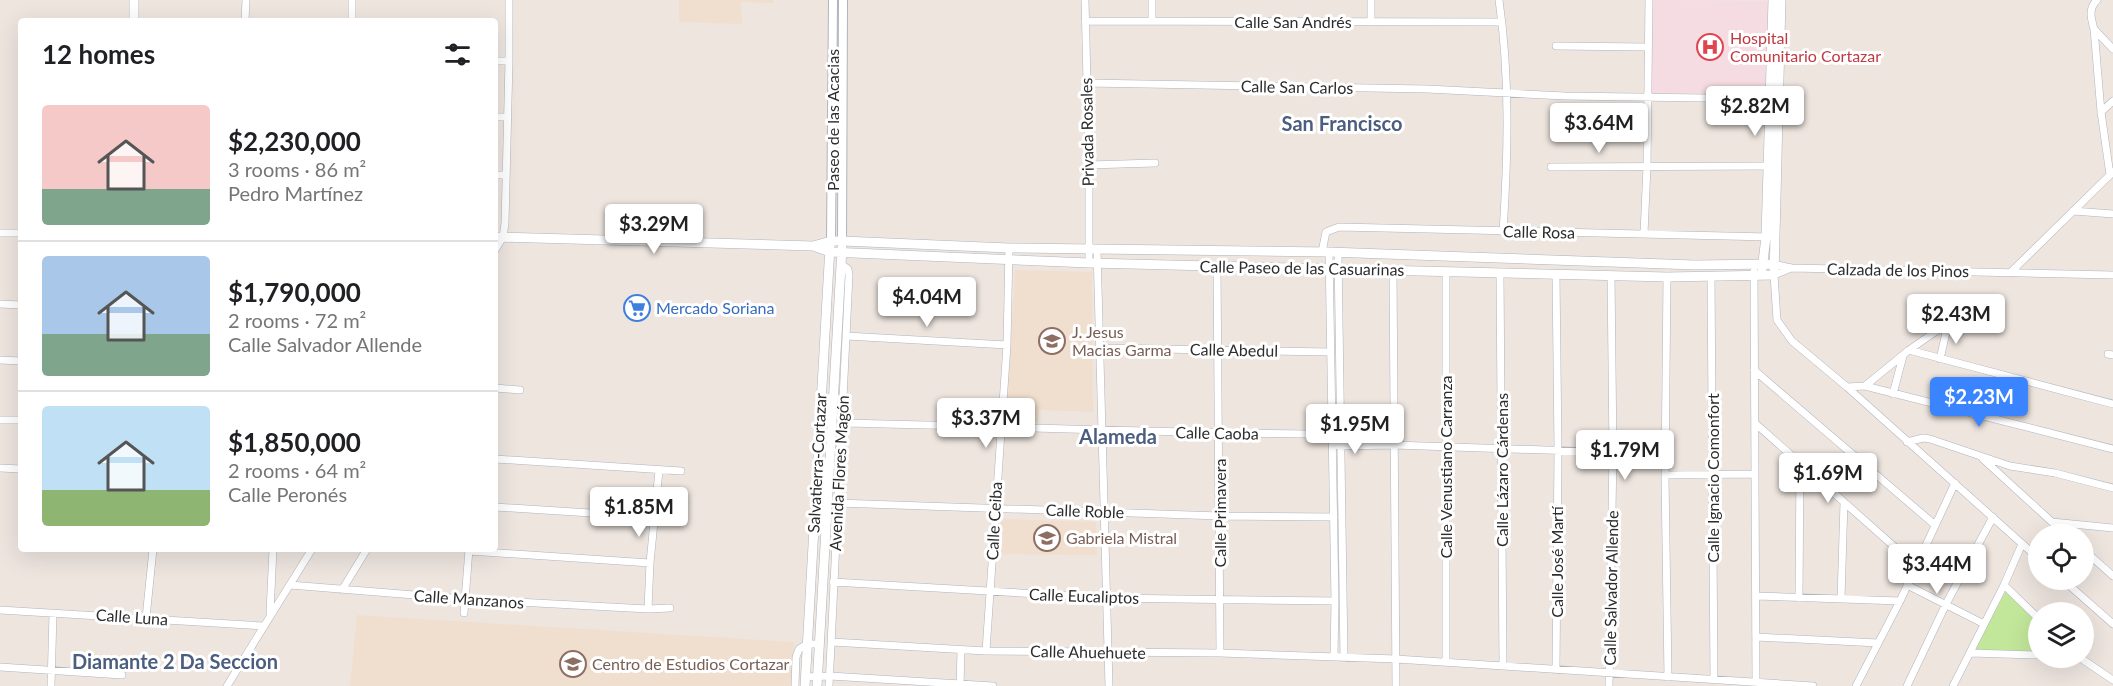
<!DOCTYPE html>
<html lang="en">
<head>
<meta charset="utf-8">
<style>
  :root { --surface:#fff; --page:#f2f2f2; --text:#202124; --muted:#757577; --line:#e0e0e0; --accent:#3b84ff }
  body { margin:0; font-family:Lato,sans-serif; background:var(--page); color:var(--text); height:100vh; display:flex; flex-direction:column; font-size:22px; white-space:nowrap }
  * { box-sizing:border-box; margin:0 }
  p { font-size:20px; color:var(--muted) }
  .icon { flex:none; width:33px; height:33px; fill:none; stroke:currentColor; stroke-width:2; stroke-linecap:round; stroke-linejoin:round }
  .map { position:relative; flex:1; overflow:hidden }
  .panel { position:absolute; left:18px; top:18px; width:480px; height:534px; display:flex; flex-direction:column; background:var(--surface); border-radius:6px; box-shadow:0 6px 24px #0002 }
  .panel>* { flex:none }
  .controls { position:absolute; left:2028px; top:524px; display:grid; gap:12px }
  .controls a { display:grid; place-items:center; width:66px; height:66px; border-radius:50%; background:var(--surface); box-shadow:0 6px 24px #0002; font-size:30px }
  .price { position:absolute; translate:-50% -51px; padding:0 14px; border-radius:6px; background:#fff; color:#222; font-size:20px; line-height:39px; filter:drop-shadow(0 2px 3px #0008) }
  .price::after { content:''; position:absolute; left:50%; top:36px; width:18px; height:14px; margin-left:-9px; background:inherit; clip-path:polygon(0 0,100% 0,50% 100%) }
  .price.active { background:var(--accent); color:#fff }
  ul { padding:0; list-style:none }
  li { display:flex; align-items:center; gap:18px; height:150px; padding:0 24px }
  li+li { border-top:2px solid var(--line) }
  li span { display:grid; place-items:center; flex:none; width:168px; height:120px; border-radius:6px; color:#555 }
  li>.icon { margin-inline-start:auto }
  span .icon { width:72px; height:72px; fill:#fffc; stroke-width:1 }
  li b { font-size:26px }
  h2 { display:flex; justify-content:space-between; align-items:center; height:72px; padding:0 24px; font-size:26px }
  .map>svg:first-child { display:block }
  .education { fill:#f0dfce }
  .medical { fill:#f5dce2 }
  .green { fill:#c2e79a }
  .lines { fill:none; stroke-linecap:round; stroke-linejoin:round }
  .minor-casing { stroke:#afb4bd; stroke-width:8 }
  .tertiary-casing { stroke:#afb4bd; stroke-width:10 }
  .secondary-casing { stroke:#afb4bd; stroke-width:10 }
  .minor { stroke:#fff; stroke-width:7 }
  .tertiary { stroke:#fff; stroke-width:8 }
  .secondary { stroke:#fff; stroke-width:9 }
  .labels { text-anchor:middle; stroke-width:6; stroke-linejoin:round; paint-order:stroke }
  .street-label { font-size:16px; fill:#2d2d2d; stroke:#fff }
  .health-label { font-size:16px; fill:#be3a42; stroke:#fff; text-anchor:start }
  .shop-label { font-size:16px; fill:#366cbe; stroke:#fff; text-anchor:start }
  .education-label { font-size:16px; fill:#785e54; stroke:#fff; text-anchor:start }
  .quarter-label { font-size:20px; font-weight:bold; fill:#4b5e80; stroke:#fff }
</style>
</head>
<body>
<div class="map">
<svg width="2113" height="686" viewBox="0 0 2113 686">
  <rect width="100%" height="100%" fill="#eee5df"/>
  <!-- education -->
  <path class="education" d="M679,0H773V3L741,2L742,24L679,22Z
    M1015,270L1092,272L1093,412L1039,410L1038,422H1006Z
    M1000,519L1096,522L1097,555L998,554Z
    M357,615L794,642L792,686H350Z"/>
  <!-- medical -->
  <path class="medical" d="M1653,0L1769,1L1765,94L1651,93Z"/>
  <!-- green -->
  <path class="green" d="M2006,591L2038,621V652L1974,650Z"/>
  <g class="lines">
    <defs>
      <path id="minor" d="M1085,0L1089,165V263
        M1499,0C1510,77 1508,154 1503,232
        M2097,0C2088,9 2091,18 2094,29L2101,112L2110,175
        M245,21L246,0
        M352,21V0
        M1085,21L1502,22
        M1152,21V0
        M1371,22V0
        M2094,29L2113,49
        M1556,46L1648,47
        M495,61H509
        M1087,83L1427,89L1565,96L1774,99
        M2101,112L2113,101
        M495,117H507
        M1089,165L1155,163
        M1551,167L1771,166
        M495,175H506
        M2073,211L2113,214
        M0,233H21
        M1644,234L1647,166L1649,0
        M495,250L503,237L505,223L509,61V0
        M1097,250L1109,686
        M1322,252L1326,232L1339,227L1769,237
        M1329,252L1335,601L1334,657
        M1338,253L1344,658
        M1773,264L1791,268L2113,275
        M1217,265L1220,653
        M1791,268L1774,275L1777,320L1792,341L1847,387L2038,558
        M1393,269L1396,686
        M1754,271L1756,682
        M1446,272V662
        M1500,273L1503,666
        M2010,273L2113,172
        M1556,274L1558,450L1556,670
        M1667,277L1665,475L1668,677
        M1711,277L1714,679
        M0,304L21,305
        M846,336L1007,345
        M1100,348L1331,352
        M1909,350L2113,404
        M2108,354L2113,355
        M1940,359L1948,324
        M0,360L21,361
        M1754,370L1935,525
        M1865,386L1909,350L1981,300
        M1847,387L1865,386L2113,449
        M495,388L520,390
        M1893,394L1903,356
        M0,420H21
        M841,423C1008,426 1175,434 1342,434
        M1756,424L1916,566
        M1907,442L1923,438L1930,439L2010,466L2055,473L2113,488
        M1338,446L1394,445L1665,454
        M495,459L681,471
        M1983,459L2065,534
        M0,468L21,469
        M1665,475L1754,474
        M837,503L1220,516L1334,517
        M495,507L654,517
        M2052,522L2113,528
        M2084,550L2113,576
        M469,551L650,563
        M2062,579L2113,624
        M833,582L1106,598L1335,601
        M290,585L464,599L648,609L670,608
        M1907,585L1984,624
        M2004,585L2038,618
        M342,590L367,549
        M1756,596L1900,601
        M1799,598L1800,463
        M1841,599L1844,502
        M648,609L650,563L659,470
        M0,610L263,626
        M270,612L273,549
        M464,613L469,549
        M146,618L153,549
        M1756,637L1878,643
        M832,642L986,651L1220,653L1396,659L1813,686
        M986,651L1007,345L1009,248
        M1971,653L2038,655
        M2079,657L2113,680
        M0,667L122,675
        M805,677L830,676L993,686
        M51,686L53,613
        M227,686L312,549
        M795,686L796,657L799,649L807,644H819
        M829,686L849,275L848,269L841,264
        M960,686L961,650
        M1609,686L1613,453L1611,275
        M1856,686L1900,601L1955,483
        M1907,686L1946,604L1993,517
        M1953,686L2004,585L2022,544"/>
      <path id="tertiary" d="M831,241L833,0
        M842,241L843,0"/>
      <path id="secondary" d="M134,21V0
        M495,237L813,246L830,252L1089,263L1667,277L1774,275L1781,0
        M813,246L831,241H842L1009,248L1329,252L1695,265L1773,264
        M1762,270L1766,237L1773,0
        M805,686L830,246
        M817,686L842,248"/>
    </defs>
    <!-- minor casing -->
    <use href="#minor" class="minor-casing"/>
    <!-- tertiary casing -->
    <use href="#tertiary" class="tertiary-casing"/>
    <!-- secondary casing -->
    <use href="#secondary" class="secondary-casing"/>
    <!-- minor -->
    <use href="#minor" class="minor"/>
    <!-- tertiary -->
    <use href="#tertiary" class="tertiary"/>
    <!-- secondary -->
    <use href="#secondary" class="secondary"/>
  </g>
  <!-- icons -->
  <defs>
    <symbol id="hospital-ring" viewBox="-11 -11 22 22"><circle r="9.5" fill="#fff" stroke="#e0444e" stroke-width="1.5"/><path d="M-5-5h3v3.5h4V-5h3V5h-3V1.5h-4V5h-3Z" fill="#e0444e"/></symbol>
    <symbol id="supermarket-ring" viewBox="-11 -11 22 22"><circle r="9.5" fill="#fff" stroke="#3f7fe0" stroke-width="1.5"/><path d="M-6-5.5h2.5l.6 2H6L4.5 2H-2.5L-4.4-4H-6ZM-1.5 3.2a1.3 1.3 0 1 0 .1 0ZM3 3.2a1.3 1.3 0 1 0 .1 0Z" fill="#3f7fe0"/></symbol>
    <symbol id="school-ring" viewBox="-11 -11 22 22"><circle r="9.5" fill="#fff" stroke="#8d6e63" stroke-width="1.5"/><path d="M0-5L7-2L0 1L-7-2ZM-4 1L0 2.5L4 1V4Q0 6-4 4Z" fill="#8d6e63"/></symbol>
    <symbol id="university-ring" viewBox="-11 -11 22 22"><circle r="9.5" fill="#fff" stroke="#8d6e63" stroke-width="1.5"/><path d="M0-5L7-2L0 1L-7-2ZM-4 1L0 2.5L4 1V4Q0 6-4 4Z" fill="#8d6e63"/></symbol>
  </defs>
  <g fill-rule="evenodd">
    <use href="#hospital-ring" x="1695" y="32" width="30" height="30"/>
    <use href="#supermarket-ring" x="622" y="293" width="30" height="30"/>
    <use href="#school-ring" x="1037" y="326" width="30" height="30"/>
    <use href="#school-ring" x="1032" y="523" width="30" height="30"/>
    <use href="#university-ring" x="558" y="649" width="30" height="30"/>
  </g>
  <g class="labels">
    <!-- street labels -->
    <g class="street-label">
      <text x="1293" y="28">Calle San Andrés</text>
      <text transform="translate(1297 87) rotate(1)" y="6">Calle San Carlos</text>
      <text transform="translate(833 120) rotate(-90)" y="6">Paseo de las Acacias</text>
      <text transform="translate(1087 132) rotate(-91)" y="6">Privada Rosales</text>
      <text transform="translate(1539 232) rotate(1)" y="6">Calle Rosa</text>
      <text transform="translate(1302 268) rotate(1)" y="6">Calle Paseo de las Casuarinas</text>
      <text transform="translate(1898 270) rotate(1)" y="6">Calzada de los Pinos</text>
      <text transform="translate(1234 350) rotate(1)" y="6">Calle Abedul</text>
      <text transform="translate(1217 433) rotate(1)" y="6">Calle Caoba</text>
      <text transform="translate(817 463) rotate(-87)" y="6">Salvatierra-Cortazar</text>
      <text transform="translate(1446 467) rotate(-90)" y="6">Calle Venustiano Carranza</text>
      <text transform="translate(1502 470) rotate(-90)" y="6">Calle Lázaro Cárdenas</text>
      <text transform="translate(839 473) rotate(-87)" y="6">Avenida Flores Magón</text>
      <text transform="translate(1713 478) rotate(-90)" y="6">Calle Ignacio Comonfort</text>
      <text transform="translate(1085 511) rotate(2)" y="6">Calle Roble</text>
      <text transform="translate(1220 513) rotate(-90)" y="6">Calle Primavera</text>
      <text transform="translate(994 521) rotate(-87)" y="6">Calle Ceiba</text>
      <text transform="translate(1557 562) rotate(-90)" y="6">Calle José Martí</text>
      <text transform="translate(1611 588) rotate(-89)" y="6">Calle Salvador Allende</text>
      <text transform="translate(1084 596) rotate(2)" y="6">Calle Eucaliptos</text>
      <text transform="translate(469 599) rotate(4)" y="6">Calle Manzanos</text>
      <text transform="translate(132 617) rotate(4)" y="6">Calle Luna</text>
      <text transform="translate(1088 652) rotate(1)" y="6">Calle Ahuehuete</text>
    </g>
    <!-- health labels -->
    <g class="health-label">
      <text x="1730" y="44">Hospital<tspan x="1730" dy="18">Comunitario Cortazar</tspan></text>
    </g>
    <!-- shop labels -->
    <g class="shop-label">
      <text x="656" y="314">Mercado Soriana</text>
    </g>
    <!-- education labels -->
    <g class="education-label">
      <text x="1072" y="338">J. Jesus<tspan x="1072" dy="18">Macias Garma</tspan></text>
      <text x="1066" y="544">Gabriela Mistral</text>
      <text x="592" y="670">Centro de Estudios Cortazar</text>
    </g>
    <!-- quarter labels -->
    <g class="quarter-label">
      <text x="1342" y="131">San Francisco</text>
      <text x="1118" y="444">Alameda</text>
      <text x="175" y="669">Diamante 2 Da Seccion</text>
    </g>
  </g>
</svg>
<div class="controls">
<a><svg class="icon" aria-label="locate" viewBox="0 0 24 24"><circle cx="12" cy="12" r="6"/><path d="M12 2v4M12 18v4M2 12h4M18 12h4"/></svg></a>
<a><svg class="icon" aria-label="layers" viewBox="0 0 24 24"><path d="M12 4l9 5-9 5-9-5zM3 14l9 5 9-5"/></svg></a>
</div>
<b class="price" style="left:1755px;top:137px">$2.82M</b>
<b class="price" style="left:1599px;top:154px">$3.64M</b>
<b class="price" style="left:654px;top:255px">$3.29M</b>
<b class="price" style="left:927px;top:328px">$4.04M</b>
<b class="price" style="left:1956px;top:345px">$2.43M</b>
<b class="price active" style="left:1979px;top:428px">$2.23M</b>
<b class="price" style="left:986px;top:449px">$3.37M</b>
<b class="price" style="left:1355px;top:455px">$1.95M</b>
<b class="price" style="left:1625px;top:481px">$1.79M</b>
<b class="price" style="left:1828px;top:504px">$1.69M</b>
<b class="price" style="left:639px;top:538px">$1.85M</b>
<b class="price" style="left:1937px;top:595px">$3.44M</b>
<section class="panel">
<h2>12 homes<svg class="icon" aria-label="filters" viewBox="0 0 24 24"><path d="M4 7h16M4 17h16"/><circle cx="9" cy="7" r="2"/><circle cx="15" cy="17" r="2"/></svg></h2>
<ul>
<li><span style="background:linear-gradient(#f6c9c9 70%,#7fa58c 0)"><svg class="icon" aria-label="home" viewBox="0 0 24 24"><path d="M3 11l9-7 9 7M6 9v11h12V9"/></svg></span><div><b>$2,230,000</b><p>3 rooms · 86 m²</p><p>Pedro Martínez</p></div></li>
<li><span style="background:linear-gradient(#a9c7e8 65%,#7fa58c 0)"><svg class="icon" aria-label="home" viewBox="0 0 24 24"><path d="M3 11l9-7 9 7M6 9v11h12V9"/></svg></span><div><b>$1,790,000</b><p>2 rooms · 72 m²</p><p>Calle Salvador Allende</p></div></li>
<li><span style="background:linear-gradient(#bfe0f5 70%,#8fb573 0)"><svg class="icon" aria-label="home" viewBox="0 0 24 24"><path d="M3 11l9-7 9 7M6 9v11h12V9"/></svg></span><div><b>$1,850,000</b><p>2 rooms · 64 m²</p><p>Calle Peronés</p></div></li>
</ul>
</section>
</div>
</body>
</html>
